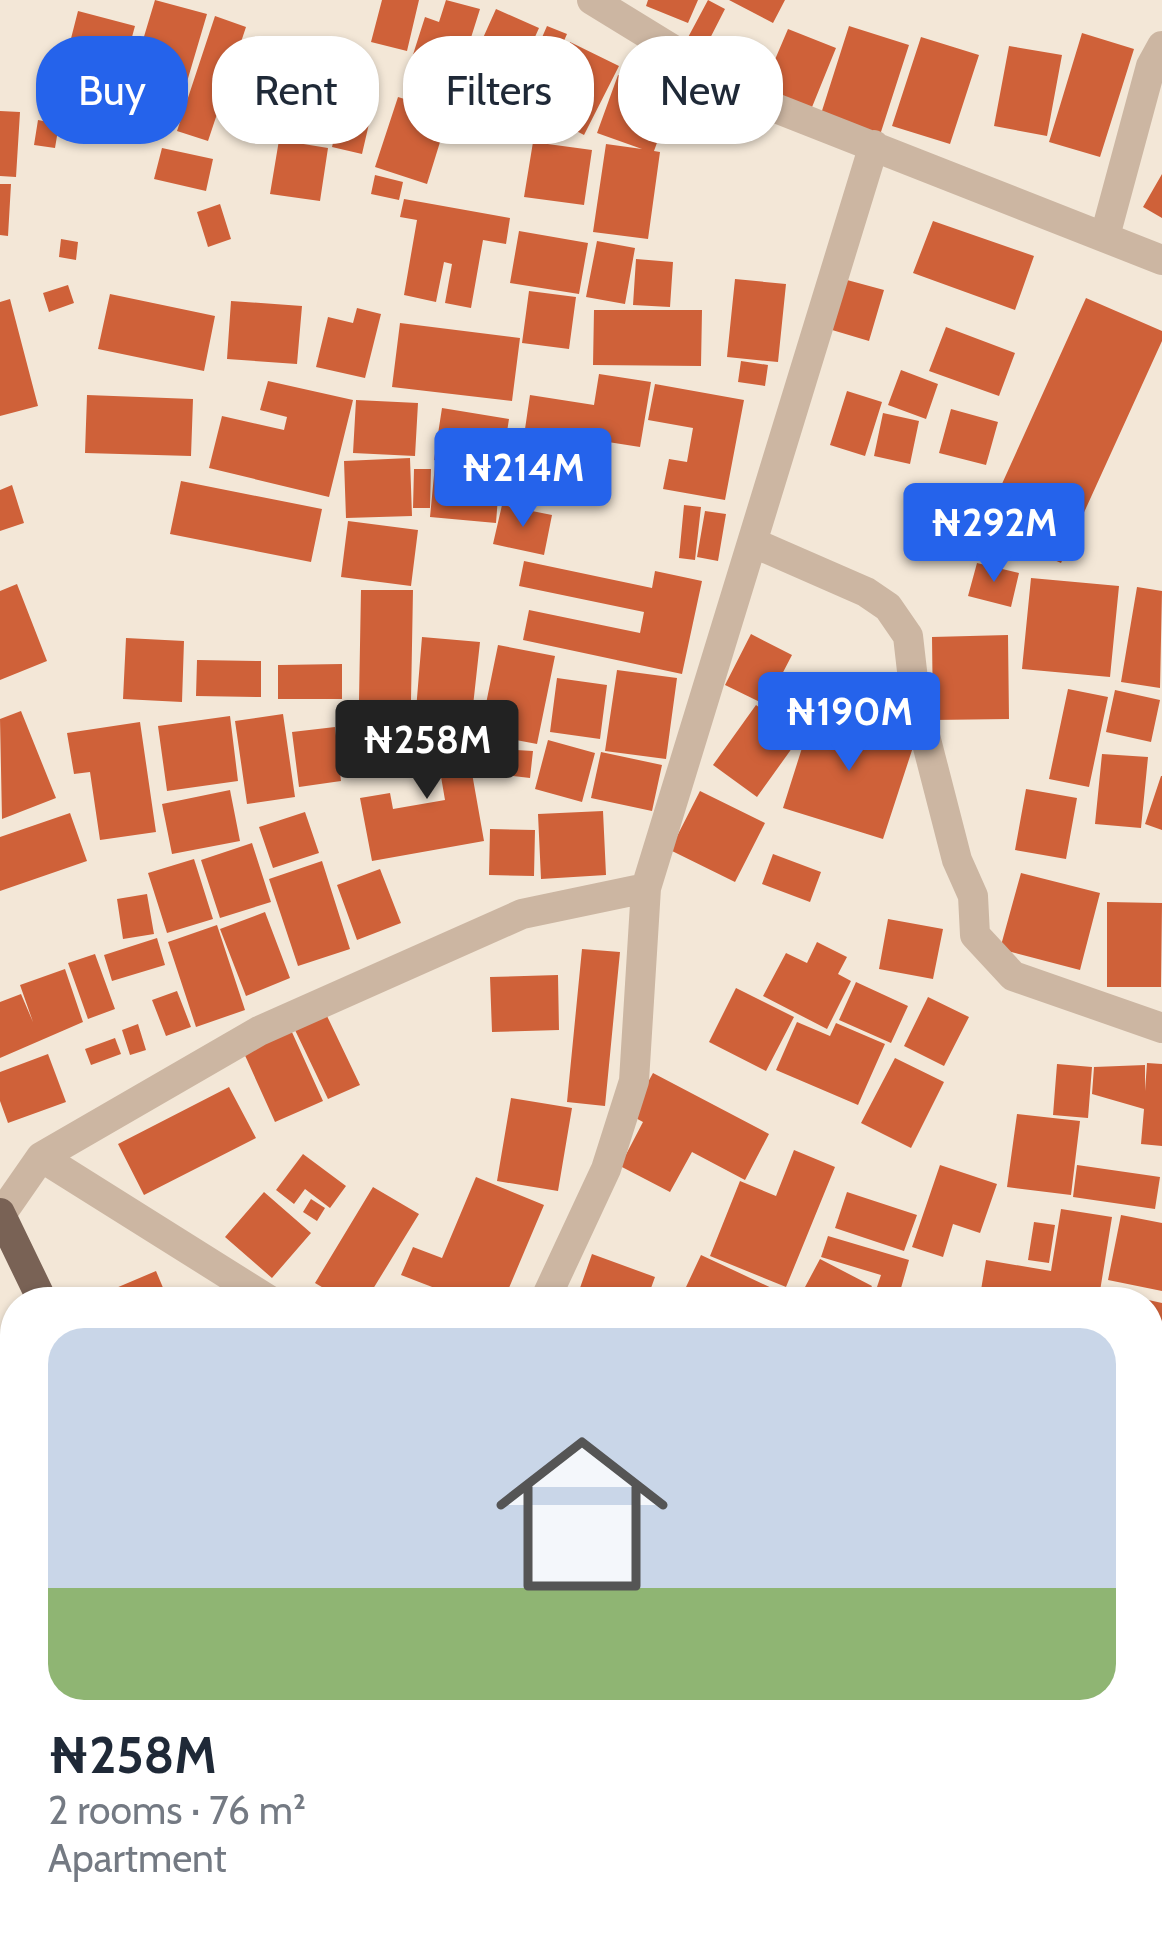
<!DOCTYPE html>
<html lang="en">
<head>
<meta charset="utf-8">
<style>
  :root { --surface:#fff; --page:#f2f2f3; --text:#1f2937; --muted:#747a83; --accent:#2563eb }
  body { margin:0; font-family:Cabin,sans-serif; background:var(--page); color:var(--text); height:100vh; display:flex; flex-direction:column; font-size:45px; white-space:nowrap }
  * { box-sizing:border-box; margin:0 }
  p { font-size:39px; color:var(--muted) }
  .icon { flex:none; width:66px; height:66px; fill:none; stroke:currentColor; stroke-width:2; stroke-linecap:round; stroke-linejoin:round }
  .map { position:relative; flex:1; overflow:hidden }
  .sheet { position:absolute; left:0px; top:1287px; width:1164px; height:663px; display:flex; flex-direction:column; background:var(--surface); border-radius:48px 48px 0 0; box-shadow:0 3px 9px #0004 }
  .sheet>* { flex:none }
  .banner { position:absolute; left:36px; top:36px; width:1092px; height:108px; display:flex; gap:24px }
  .price { position:absolute; translate:-50% -102px; padding:0 27px; border-radius:12px; background:var(--accent); color:#fff; font-size:39px; line-height:78px; filter:drop-shadow(0 3px 6px #0008) }
  .price::after { content:''; position:absolute; left:50%; top:72px; width:36px; height:27px; margin-left:-18px; background:inherit; clip-path:polygon(0 0,100% 0,50% 100%) }
  .price.active { background:#222; color:#fff }
  ul { padding:0; list-style:none }
  li { display:grid; align-content:center; gap:24px; height:636px; padding:0 48px }
  li span { display:grid; place-items:center; height:372px; border-radius:36px; color:#555 }
  li>.icon { margin-inline-start:auto }
  span .icon { width:216px; height:216px; fill:#fffc; stroke-width:1 }
  li b { font-size:51px }
  .chip { padding:0 42px; border-radius:48px; background:var(--surface); box-shadow:0 3px 9px #0004; font-size:42px; line-height:108px }
  .chip.active { background:var(--accent); color:#fff }
  .map>svg:first-child { display:block }
  .building { fill:#cf6139 }
  .lines { fill:none; stroke-linecap:round; stroke-linejoin:round }
  .minor { stroke:#ccb6a2; stroke-width:30 }
  .major { stroke:#796255; stroke-width:30 }
</style>
</head>
<body>
<div class="map">
<svg width="1162" height="1948" viewBox="0 0 1162 1948">
  <rect width="100%" height="100%" fill="#f3e7d7"/>
  <!-- building -->
  <path class="building" d="M155,0L207,14L176,119L124,103Z
    M382,0H419L407,51L371,42Z
    M446,0L480,9L458,79L410,64L425,17L439,22Z
    M648,0H698L688,23L646,6Z
    M708,0L725,9L703,52L685,43Z
    M729,0H785L773,23Z
    M496,9L539,28L508,97L465,78Z
    M78,11L135,26L121,77L65,62Z
    M215,16L246,27L208,141L177,131Z
    M547,26L567,34L531,115L512,106Z
    M849,26L909,45L880,135L820,117Z
    M788,29L836,48L808,117L759,97Z
    M1082,33L1134,49L1100,157L1049,142Z
    M921,37L979,55L950,144L892,126Z
    M570,42L619,66L584,135L536,110Z
    M1009,46L1062,55L1047,136L994,126Z
    M618,75L674,95L654,151L660,152L648,239L593,232L606,144L642,149L597,133Z
    M398,97L449,113L427,184L375,167Z
    M341,109L371,115L362,154L332,147Z
    M0,111L20,112L16,177L0,176Z
    M38,120L59,124L55,148L34,145Z
    M279,140L328,148L320,201L270,194Z
    M533,142L592,150L584,205L524,197Z
    M162,148L213,159L206,191L154,179Z
    M1162,174V218L1143,207Z
    M375,175L403,182L399,200L371,194Z
    M0,184H11L8,236L0,235Z
    M404,199L510,218L506,244L483,240L471,308L445,303L452,264L444,262L436,302L404,295L417,220L400,217Z
    M220,204L231,239L208,247L197,212Z
    M933,221L1034,256L1015,310L913,273Z
    M519,231L588,243L579,294L510,283Z
    M61,239L78,242L76,260L59,257Z
    M597,241L635,248L625,304L586,297Z
    M636,259L673,262L670,307L633,305Z
    M836,277L884,290L869,341L822,327Z
    M735,279L786,284L778,362L727,357Z
    M68,285L74,303L49,312L43,293Z
    M529,291L576,297L569,349L522,343Z
    M110,294L215,316L204,371L98,349Z
    M1086,298L1162,331V341L1061,563L982,528Z
    M10,299L38,406L0,416V302Z
    M231,301L302,306L297,364L227,359Z
    M357,308L381,314L365,378L316,367L328,317L353,323Z
    M594,310H702L701,366L593,365Z
    M400,323L520,338L512,401L392,387Z
    M946,327L1015,353L999,396L929,371Z
    M741,361L768,365L765,386L738,382Z
    M901,370L938,384L926,419L888,405Z
    M599,374L651,382L640,447L525,429L530,395L594,405Z
    M268,381L353,400L329,497L209,468L222,416L284,430L287,417L260,410Z
    M655,384L744,400L725,500L663,489L669,459L687,462L693,428L648,420Z
    M847,391L882,402L865,456L830,445Z
    M87,395L193,399L191,456L85,453Z
    M356,400L418,403L415,456L353,453Z
    M442,408L509,419L501,470L434,460Z
    M951,409L998,422L986,465L939,453Z
    M883,413L919,421L910,464L874,456Z
    M514,447L567,455L560,501L507,493Z
    M410,458L412,516L346,518L344,461Z
    M435,465L500,471L496,523L430,517Z
    M414,469H431L430,508H413Z
    M181,481L322,509L311,562L170,534Z
    M12,485L24,523L0,531V490Z
    M502,505L552,515L544,555L493,544Z
    M684,505L701,507L695,560L679,558Z
    M705,511L726,514L718,561L697,557Z
    M348,521L418,530L411,586L341,577Z
    M524,561L652,588L655,571L702,581L682,674L523,640L529,610L640,633L644,612L519,586Z
    M977,563L1019,573L1011,607L968,596Z
    M1031,578L1119,586L1110,677L1022,669Z
    M17,584L47,661L0,680V591Z
    M1137,587L1162,591L1160,688L1121,682Z
    M361,590H413L411,700H359Z
    M751,634L792,655L766,705L725,685Z
    M1008,635L1009,719L933,720L932,637Z
    M422,637L480,642L472,715L416,710Z
    M126,638L184,641L182,702L123,699Z
    M498,645L555,656L537,744L480,733Z
    M197,660L261,661V697L196,696Z
    M342,664V699H278V665Z
    M617,670L677,678L666,759L605,751Z
    M557,678L607,685L600,739L550,732Z
    M1068,689L1108,697L1089,787L1049,779Z
    M1115,690L1160,700L1151,742L1106,732Z
    M756,705L800,737L757,797L713,765Z
    M814,710L915,741L883,839L783,808Z
    M21,711L56,798L2,819L0,719Z
    M283,714L295,797L247,804L235,721Z
    M230,716L238,781L167,791L158,726Z
    M140,722L156,832L100,840L90,772L74,774L67,733Z
    M335,727L341,781L299,787L292,732Z
    M464,728L484,841L372,861L360,798L390,793L393,809L445,800L439,765L402,772L396,740Z
    M548,740L595,753L582,802L535,789Z
    M516,750L533,751L530,778L513,776Z
    M601,752L662,765L652,811L591,798Z
    M1102,754L1148,757L1141,828L1095,824Z
    M1161,776H1162V830L1145,824Z
    M1026,789L1077,798L1066,859L1015,850Z
    M230,790L240,841L172,854L162,804Z
    M700,791L765,823L735,882L670,850Z
    M603,811L606,875L541,879L538,814Z
    M305,812L319,853L273,868L259,827Z
    M70,813L87,861L0,891V837Z
    M490,829L535,830L534,876L489,875Z
    M252,843L271,902L220,918L201,860Z
    M773,854L821,872L810,902L762,884Z
    M194,859L213,919L167,933L148,873Z
    M322,861L350,949L298,966L269,879Z
    M380,869L401,923L357,940L337,885Z
    M1021,873L1100,893L1080,970L1000,949Z
    M147,894L154,934L123,939L117,899Z
    M1107,902L1162,903L1161,987H1107Z
    M265,912L290,978L246,996L220,929Z
    M888,919L943,929L933,979L879,969Z
    M217,925L245,1010L196,1027L168,942Z
    M157,938L165,965L112,981L104,955Z
    M817,942L847,957L838,974L851,981L827,1029L763,996L786,953L807,963Z
    M582,949L620,952L605,1106L567,1102Z
    M95,954L115,1009L88,1019L68,963Z
    M65,969L83,1022L0,1058V1002L21,994L33,1022L20,985Z
    M558,975L559,1030L492,1032L490,977Z
    M856,982L908,1006L891,1043L839,1020Z
    M736,988L794,1017L766,1071L709,1042Z
    M177,991L191,1027L166,1036L152,1000Z
    M928,997L969,1017L944,1066L904,1046Z
    M327,1016L360,1085L328,1099L295,1030Z
    M797,1022L830,1036L836,1023L885,1044L858,1105L776,1070Z
    M138,1024L146,1050L130,1055L122,1030Z
    M291,1030L323,1101L275,1122L243,1051Z
    M115,1038L121,1054L91,1065L85,1049Z
    M48,1054L66,1102L8,1123L0,1101V1072Z
    M895,1058L944,1082L911,1148L861,1123Z
    M1147,1063L1162,1064V1146L1141,1144L1144,1109L1092,1094L1094,1067L1145,1065V1091Z
    M1057,1064L1092,1067L1088,1118L1053,1115Z
    M653,1073L769,1134L745,1180L692,1152L670,1192L620,1166L643,1122L630,1115Z
    M229,1087L256,1138L144,1195L118,1144Z
    M511,1098L572,1108L558,1191L497,1181Z
    M1017,1114L1080,1121L1071,1195L1007,1187Z
    M794,1150L835,1167L786,1287L710,1256L740,1181L776,1196Z
    M303,1154L346,1186L330,1208L305,1189L294,1204L276,1190Z
    M940,1165L997,1184L980,1233L953,1224L943,1257L912,1247Z
    M1077,1165L1160,1177L1155,1209L1073,1197Z
    M476,1177L544,1205L503,1302H441L445,1292L401,1275L413,1247L442,1258Z
    M373,1187L419,1214L365,1302H347L315,1283Z
    M264,1192L311,1233L272,1278L225,1237Z
    M847,1192L917,1215L904,1251L835,1228Z
    M311,1199L325,1208L317,1221L303,1212Z
    M1061,1209L1112,1217L1100,1291L1111,1293L1110,1302H979L986,1260L1051,1271Z
    M1121,1215L1162,1223V1291L1108,1280Z
    M1034,1222L1055,1225L1049,1263L1028,1260Z
    M828,1236L909,1260L897,1302H872L881,1275L821,1257Z
    M592,1254L655,1277L646,1302H575Z
    M701,1255L776,1290L770,1302H679Z
    M820,1259L872,1286L863,1302H797Z
    M156,1271L169,1302H92L90,1299Z
    M1117,1293L1162,1303V1463L1149,1460V1302H1115Z
    M1162,1524V1585L1149,1579V1556Z
    M1149,1588L1162,1592V1671L1149,1667Z
    M1149,1743L1162,1746L1156,1812L1149,1810Z
    M1149,1836L1162,1840V1886L1149,1883Z
    M1161,1896L1162,1948H1143L1149,1935Z
    M236,1935H286L293,1948H243Z
    M459,1935H518L527,1948H442Z
    M567,1935H603L592,1948H572L562,1940Z
    M611,1935H640L658,1948H601Z
    M662,1935H697L689,1948Z
    M734,1935H811L804,1948H733L728,1946Z
    M821,1935H886L879,1948H815Z
    M963,1935H1038L1033,1948H971L973,1942Z
    M1063,1935H1137L1132,1948H1099Z"/>
  <g class="lines">
    <!-- minor -->
    <path class="minor" d="M592,0L755,100L1162,260
      M1105,236L1151,66L1162,46
      M754,543L866,592L888,607L908,636L915,697L957,860L973,896L975,935L1013,976L1162,1028
      M41,1157L272,1302
      M0,1216L41,1157L259,1031L522,914L646,888
      M544,1302L606,1169L634,1081L646,888L874,145
      M1149,1693L1162,1697"/>
    <!-- major -->
    <path class="major" d="M0,1213L43,1302
      M361,1935L369,1948"/>
  </g>
</svg>
<b class="price" style="left:523px;top:530px">₦214M</b>
<b class="price" style="left:994px;top:585px">₦292M</b>
<b class="price" style="left:849px;top:774px">₦190M</b>
<b class="price active" style="left:427px;top:802px">₦258M</b>
<div class="banner">
<a class="chip active">Buy</a>
<a class="chip">Rent</a>
<a class="chip">Filters</a>
<a class="chip">New</a>
</div>
<section class="sheet">
<ul>
<li><span style="background:linear-gradient(#c9d6e8 70%,#8fb573 0)"><svg class="icon" aria-label="home" viewBox="0 0 24 24"><path d="M3 11l9-7 9 7M6 9v11h12V9"/></svg></span><div><b>₦258M</b><p>2 rooms · 76 m²</p><p>Apartment</p></div></li>
</ul>
</section>
</div>
</body>
</html>
